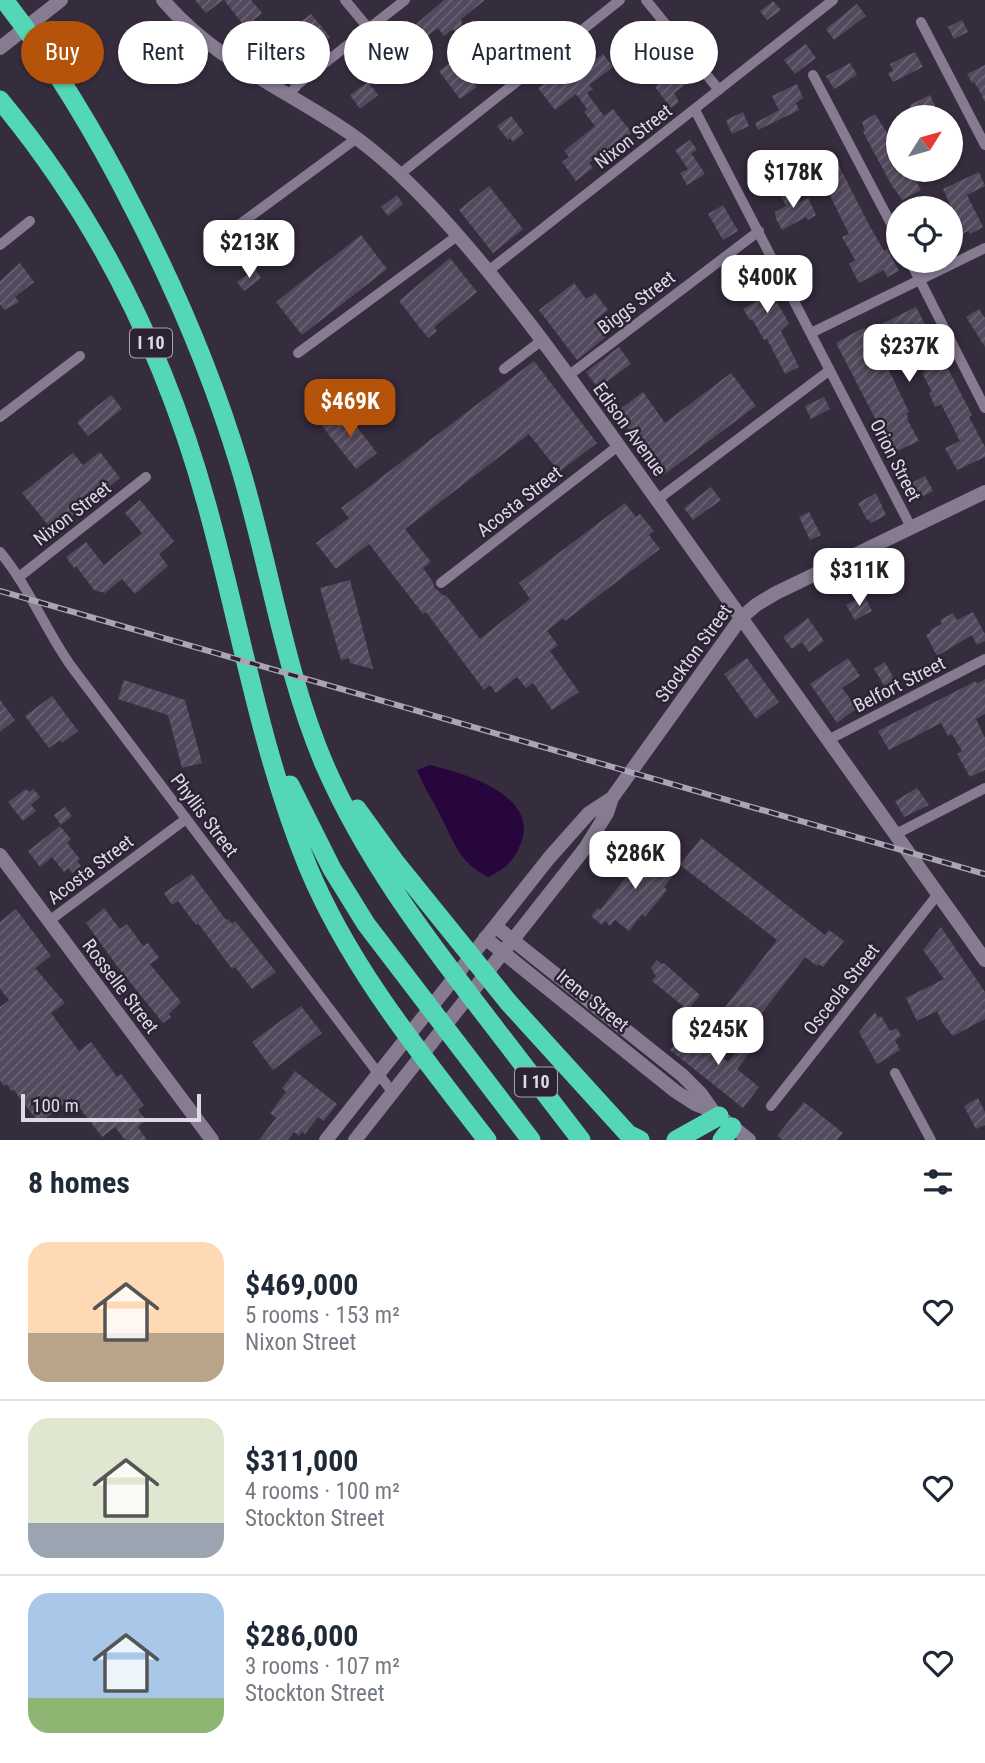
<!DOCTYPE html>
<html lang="en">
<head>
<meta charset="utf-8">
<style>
  :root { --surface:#fff; --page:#f6f6f7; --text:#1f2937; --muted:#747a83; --line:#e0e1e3; --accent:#b45309 }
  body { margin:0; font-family:"Roboto Condensed",sans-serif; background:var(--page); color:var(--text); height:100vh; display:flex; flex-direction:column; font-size:26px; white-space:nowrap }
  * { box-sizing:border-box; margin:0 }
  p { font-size:23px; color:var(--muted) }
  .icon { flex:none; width:38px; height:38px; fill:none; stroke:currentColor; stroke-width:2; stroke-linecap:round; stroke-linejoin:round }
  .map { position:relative; height:1140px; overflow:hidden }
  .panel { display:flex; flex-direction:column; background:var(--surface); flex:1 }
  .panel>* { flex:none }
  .hud { position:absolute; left:21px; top:21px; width:943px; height:63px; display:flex; gap:14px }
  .needle { width:46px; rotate:53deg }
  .fabs { position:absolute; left:886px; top:105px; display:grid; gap:14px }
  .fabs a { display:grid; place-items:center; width:77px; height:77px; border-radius:50%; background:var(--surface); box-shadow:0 2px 5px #0004; font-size:35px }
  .scale { position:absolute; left:21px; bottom:18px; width:180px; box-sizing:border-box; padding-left:7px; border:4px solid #dfd9e5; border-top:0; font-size:19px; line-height:24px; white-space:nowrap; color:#dfd9e5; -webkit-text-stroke:5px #2b2234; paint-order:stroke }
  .price { position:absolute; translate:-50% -60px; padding:0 16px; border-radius:14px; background:#fff; color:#222; font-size:23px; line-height:46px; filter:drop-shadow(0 2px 4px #0008) }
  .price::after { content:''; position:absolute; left:50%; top:42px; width:21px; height:16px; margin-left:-10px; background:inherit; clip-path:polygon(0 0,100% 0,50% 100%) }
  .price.on { background:var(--accent); color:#fff }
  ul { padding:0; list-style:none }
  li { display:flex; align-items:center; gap:21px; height:175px; padding:0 28px }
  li+li { border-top:2px solid var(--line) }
  li span { display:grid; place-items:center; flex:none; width:196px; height:140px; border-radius:21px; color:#555 }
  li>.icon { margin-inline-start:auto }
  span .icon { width:84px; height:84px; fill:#fffc; stroke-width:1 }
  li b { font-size:30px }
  h2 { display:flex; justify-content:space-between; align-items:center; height:84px; padding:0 28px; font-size:30px }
  .pill { padding:0 24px; border-radius:32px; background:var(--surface); box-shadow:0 2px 5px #0004; font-size:24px; line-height:63px }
  .pill.on { background:var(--accent); color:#fff }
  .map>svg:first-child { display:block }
  .water { fill:#27063d }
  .building { fill:url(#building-hatch) }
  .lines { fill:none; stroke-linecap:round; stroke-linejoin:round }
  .street { stroke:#867b91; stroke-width:10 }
  .secondary { stroke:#867b91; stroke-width:14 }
  .highway { stroke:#54d7b6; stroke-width:19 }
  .rail-casing { stroke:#aba4b2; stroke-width:6 }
  .rail { stroke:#2b2234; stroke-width:3.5; stroke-dasharray:10; stroke-linecap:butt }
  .labels { text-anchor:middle; stroke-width:5; stroke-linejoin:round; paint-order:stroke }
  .shield { fill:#2b2234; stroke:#a9a2b0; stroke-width:2 }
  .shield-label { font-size:18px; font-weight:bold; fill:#dfd9e5 }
  .street-label { font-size:19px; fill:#dfd9e5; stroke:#2b2234 }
</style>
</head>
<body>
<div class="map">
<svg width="985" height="1140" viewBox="0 0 985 1140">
  <defs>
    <pattern id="building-hatch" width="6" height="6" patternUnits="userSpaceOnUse" patternTransform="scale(1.75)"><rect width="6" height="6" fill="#53495d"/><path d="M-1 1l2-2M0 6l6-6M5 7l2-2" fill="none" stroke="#6b6374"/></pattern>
  </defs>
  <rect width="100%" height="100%" fill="#352c3e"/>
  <!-- water -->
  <path class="water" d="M430,765C464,773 539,795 521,843C514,861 505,869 488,877C461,864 455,845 442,819C434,802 424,788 417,770Z"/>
  <!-- building -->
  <path class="building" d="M195,0H223L206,13Z
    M224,0H251L262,13L245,27Z
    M444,0H485L461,19L462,25L454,31L453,29L444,36L438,28L418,43L408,31Z
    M773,1L781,10L767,20L760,11Z
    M857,4L866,16L834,40L826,29Z
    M311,14L330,37L300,63L297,64L290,56L282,62L272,50L292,35L288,31Z
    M962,20L968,32L954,39L948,27Z
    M806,44L816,58L795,74L784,60Z
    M915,52L923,67L893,82L888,73L893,71L890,64Z
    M603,54L613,67L589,85L593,89L587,93L604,116L613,109L632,133L622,141L620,139L589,163L593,168L576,181L562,162L569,157L564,151L595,126L584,112L587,109L576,94L555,110L538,88L566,69L569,73L576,67L580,72Z
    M455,59L477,87L460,99L439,71Z
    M673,59L690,81L674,93L679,102L671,108L655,87L665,78L659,70Z
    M850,63L857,75L834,89L826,76Z
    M985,65V102L978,88L974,82L972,83L967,74Z
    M368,82L378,95L360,109L350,95Z
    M797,84L803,98L796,103L799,110L758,130L755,123L779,110L772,96Z
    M930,95L940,117H916L910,105Z
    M743,112L749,126L732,134L726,120Z
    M875,114L891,139L898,135V170H910L921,190L902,200L891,184L863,132L865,131L862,122Z
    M511,116L524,133L513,142L510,138L508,140L497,126Z
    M950,117L963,142L950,149Z
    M690,140L697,150L691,153L705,174L687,185L680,173L688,169L675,150Z
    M813,151L823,172L838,164L868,223L884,251L887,249L899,271L887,277L884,270L859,283L849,264L855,260L842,237L849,234L839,214L827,189L822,192L810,169L805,171L798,158Z
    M979,172L985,186L967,195L983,227L970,234L968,231L950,241V224L957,220L943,189Z
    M489,186L523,229L493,253L459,210Z
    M788,187L797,203L808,198L816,215L808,220L806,217L782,230L776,219L775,212L786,206L779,192Z
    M397,195L403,204L388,216L381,207Z
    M723,205L738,231L723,240L708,214Z
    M361,235L387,269L302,335L276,302Z
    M749,256L789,323L781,331L799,367L785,374L767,339L764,340L752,319L750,320L743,309L757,301L736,263Z
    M450,258L477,292L434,327L437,331L428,338L399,301Z
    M20,263L34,282L15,297L19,302L4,310L0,304V281Z
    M255,269L261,278L244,291L237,282Z
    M574,283L586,299L595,293L608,310L594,321L606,337L577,360L539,310Z
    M916,307L972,415L969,417L985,447V457L957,470L945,448L960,441L941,404L935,407L929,393L932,392L922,373L925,372L910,345L883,358L909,412L907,413L908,421L919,441L893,453L836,343L859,330L865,328L866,332Z
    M979,309L985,318V347L966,317Z
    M619,347L631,364L598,388L586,372Z
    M534,361L597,443L559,472L529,434L405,529L431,562L423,568L433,582L434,587L444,596L446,595L480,639L530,599L519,583L625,503L636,517L640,514L654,531L649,535L660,549L565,621L563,618L547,631L558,645L550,651L579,692L552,710L533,683L526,688L517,677L496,693L490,685L484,690L426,612L423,614L369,544L336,569L316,543L349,518L341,508Z
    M731,373L756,406L662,476L616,412L643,392L665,423Z
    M111,395L122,409L88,436L77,422Z
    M824,397L830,409L811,419L805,406Z
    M344,410L377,453L356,469L322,426Z
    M100,452L120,478L53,531L22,493L73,453L83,465Z
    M925,476L933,491L914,501L906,486Z
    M711,487L721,500L693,520L684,508Z
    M876,493L886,515L871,523L868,519L867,520L858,503Z
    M140,500L174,541L159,554L168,566L135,594L122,579L105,593L94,590L76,566L74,568L66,557L86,542L104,565L142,533L125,513Z
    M809,512L821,535L810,540L799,517Z
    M350,580L373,669L350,663L349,658L341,660L320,588Z
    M864,595L872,611L855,620L846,605Z
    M973,612L985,634V641L977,645L972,635L937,656L926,635L931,632L930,630L942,624L940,620L953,613L957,620Z
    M808,618L824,641L809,652L802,642L792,649L783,637Z
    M747,658L779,702L756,719L724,674Z
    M848,658L860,676L842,688L857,708L837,723L810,684Z
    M885,662L897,685L887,690L874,669Z
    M985,679V714L976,719L985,738V770L970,777L957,754L962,751L952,734L948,736L941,723L889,750L878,731L976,681L977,684Z
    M124,680L185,700L202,763L182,768L168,715L118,699Z
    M52,696L78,731L62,743L60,740L49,748L25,716Z
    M0,700L15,720L0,732Z
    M917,788L929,805L904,817L895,801Z
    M26,789L29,792L33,789L40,797L31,805L36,811L23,821L8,802Z
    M65,807L72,816L61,825L54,815Z
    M60,826L71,839L67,843L80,859L77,861L81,866L72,873L68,868L64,872L52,857L40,867L28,851Z
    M701,838L825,935L829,930L844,941L823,967L819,964L817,966L805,957L748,1031L722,1011L777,940L680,865Z
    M630,842L673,876L664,887L667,890L645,917L642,914L629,931L615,920L610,926L605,921L602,925L591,916L598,908L600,910L635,866L620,854Z
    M192,874L226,920L228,919L232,924L235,921L276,972L252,989L235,967L232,969L198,923L196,925L178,901L172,905L164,893Z
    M104,908L120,929L127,924L143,946L148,943L159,958L150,964L181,1002L169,1014L171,1017L163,1023L117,966L86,923Z
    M16,909L51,956L35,968L65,1003L51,1013L79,1051L91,1042L117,1077L121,1074L144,1105L138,1110L146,1120L138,1127L147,1140H125L115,1127L102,1137L72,1098L39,1123L13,1089L11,1091L7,1084L4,1086L0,1080V1007L9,1000L0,989V922Z
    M941,927L985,992V1019L953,1036L943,1024L937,1011L917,1021L906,998L944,979L923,950Z
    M657,960L662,964L664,963L700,995L688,1010L652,981L656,976L651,968Z
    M301,1006L322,1033L273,1070L252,1042Z
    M875,1012L878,1018L881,1016L890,1031L897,1028L901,1036L895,1040L900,1050L877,1064L859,1032Z
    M687,1029L728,1062L746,1039L755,1046L737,1069L759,1087L743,1108L670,1050Z
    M295,1071L337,1104L324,1121L318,1117L305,1134L302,1131L299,1136L294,1132L288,1140H259L276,1118L270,1113L286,1092L282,1088Z
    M978,1098L985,1112V1125L976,1129L964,1106Z
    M804,1102L843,1133L837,1140H783L777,1136Z"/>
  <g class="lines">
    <!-- street -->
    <path class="street" d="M345,0L369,29
      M646,0L719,90
      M921,22L985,145
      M813,75L898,237
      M288,96L298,84L405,0
      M695,110L912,529
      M400,174L620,0
      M240,224L357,138
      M0,245L30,221
      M910,261L985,408
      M487,272L833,0
      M811,333L985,248
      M298,353L457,236
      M504,369L541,341
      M568,376L759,231
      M0,417L80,356
      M657,500L830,370
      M0,552C29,587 45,629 71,666L393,1093
      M19,577L146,477
      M441,583L618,446
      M828,740L985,659
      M896,834L985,788
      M49,921L186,819
      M895,1073L931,1140
      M771,1106L938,894"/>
    <!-- secondary -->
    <path class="secondary" d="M163,0C211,57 278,86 339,126C375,149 406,179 435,210C520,302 592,409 665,511C772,660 878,810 985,960
      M0,48L61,0
      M0,855L212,1140
      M495,926L682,1075L701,1094L713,1111L749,1140
      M485,938L675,1091L695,1104L713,1111
      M326,1140L549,858L589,813L612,798
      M355,1140L586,847L607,813L612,798L741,618L756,605L776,593L985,492"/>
    <!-- highway -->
    <path class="highway" d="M4,0C55,65 97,136 134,209C177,292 213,377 240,467C270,566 284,670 325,766C365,857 422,933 482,1011C515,1054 548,1097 581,1140
      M0,100C98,218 165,354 206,502C240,623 260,750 308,867C350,968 421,1054 487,1140
      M290,785L332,869L366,924L531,1140
      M357,809L396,863L509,1003L628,1134L640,1140
      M676,1140L719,1116
      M722,1140L732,1127"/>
    <defs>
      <path id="rail" d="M0,591L985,874"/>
    </defs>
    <!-- rail casing -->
    <use href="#rail" class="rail-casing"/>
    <!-- rail -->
    <use href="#rail" class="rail"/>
  </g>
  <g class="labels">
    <!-- shield labels -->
    <g class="shield">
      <rect x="130" y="328.5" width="42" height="29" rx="5"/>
      <rect x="515" y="1067.5" width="42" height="29" rx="5"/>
    </g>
    <g class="shield-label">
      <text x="151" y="349">I 10</text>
      <text x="536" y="1088">I 10</text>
    </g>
    <!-- street labels -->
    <g class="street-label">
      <text transform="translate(633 136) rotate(-38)" y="7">Nixon Street</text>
      <text transform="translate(636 302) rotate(-37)" y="7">Biggs Street</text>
      <text transform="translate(630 429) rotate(54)" y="7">Edison Avenue</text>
      <text transform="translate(896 460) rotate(63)" y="7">Orion Street</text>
      <text transform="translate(519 501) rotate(-38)" y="7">Acosta Street</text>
      <text transform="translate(72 513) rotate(-38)" y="7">Nixon Street</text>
      <text transform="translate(693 653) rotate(-54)" y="7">Stockton Street</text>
      <text transform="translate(899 684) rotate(-27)" y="7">Belfort Street</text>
      <text transform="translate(205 815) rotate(53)" y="7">Phyllis Street</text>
      <text transform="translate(90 869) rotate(-37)" y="7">Acosta Street</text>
      <text transform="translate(121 986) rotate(53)" y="7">Rosselle Street</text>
      <text transform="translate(841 989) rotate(-52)" y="7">Osceola Street</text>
      <text transform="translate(593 1000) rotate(39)" y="7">Irene Street</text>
    </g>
  </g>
</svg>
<div class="fabs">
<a><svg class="needle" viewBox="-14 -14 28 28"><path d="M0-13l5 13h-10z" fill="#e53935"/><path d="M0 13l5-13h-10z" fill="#747a83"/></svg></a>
<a><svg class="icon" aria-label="locate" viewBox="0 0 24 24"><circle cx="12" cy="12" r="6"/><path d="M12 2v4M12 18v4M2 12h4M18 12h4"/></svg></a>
</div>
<div class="scale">100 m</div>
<b class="price" style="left:793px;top:210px">$178K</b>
<b class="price" style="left:249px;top:280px">$213K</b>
<b class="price" style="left:767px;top:315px">$400K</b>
<b class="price" style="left:909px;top:384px">$237K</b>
<b class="price on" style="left:350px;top:439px">$469K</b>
<b class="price" style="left:859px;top:608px">$311K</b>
<b class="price" style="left:635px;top:891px">$286K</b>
<b class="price" style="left:718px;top:1067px">$245K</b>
<div class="hud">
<a class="pill on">Buy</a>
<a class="pill">Rent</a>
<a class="pill">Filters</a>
<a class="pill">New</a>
<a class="pill">Apartment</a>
<a class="pill">House</a>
</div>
</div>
<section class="panel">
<h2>8 homes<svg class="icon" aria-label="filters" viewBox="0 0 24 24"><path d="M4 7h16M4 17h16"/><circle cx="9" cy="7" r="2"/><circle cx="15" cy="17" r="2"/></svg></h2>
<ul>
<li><span style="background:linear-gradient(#ffd9b3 65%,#b9a48a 0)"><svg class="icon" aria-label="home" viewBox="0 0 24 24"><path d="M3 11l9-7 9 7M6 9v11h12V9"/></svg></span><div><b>$469,000</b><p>5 rooms · 153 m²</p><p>Nixon Street</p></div><svg class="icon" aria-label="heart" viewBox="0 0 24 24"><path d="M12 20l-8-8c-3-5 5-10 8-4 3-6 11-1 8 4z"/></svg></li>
<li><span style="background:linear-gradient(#dfe7d0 75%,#9aa5b1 0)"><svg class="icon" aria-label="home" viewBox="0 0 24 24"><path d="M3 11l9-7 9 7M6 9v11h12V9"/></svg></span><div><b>$311,000</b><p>4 rooms · 100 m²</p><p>Stockton Street</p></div><svg class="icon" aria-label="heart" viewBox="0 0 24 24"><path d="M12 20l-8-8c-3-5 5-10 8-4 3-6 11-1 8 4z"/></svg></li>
<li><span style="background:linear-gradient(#a9c7e8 75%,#8fb573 0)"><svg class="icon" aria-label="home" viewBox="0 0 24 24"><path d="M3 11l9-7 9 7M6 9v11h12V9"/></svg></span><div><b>$286,000</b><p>3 rooms · 107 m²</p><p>Stockton Street</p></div><svg class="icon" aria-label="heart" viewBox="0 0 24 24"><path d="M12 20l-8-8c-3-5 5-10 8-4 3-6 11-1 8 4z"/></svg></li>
</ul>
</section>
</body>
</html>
